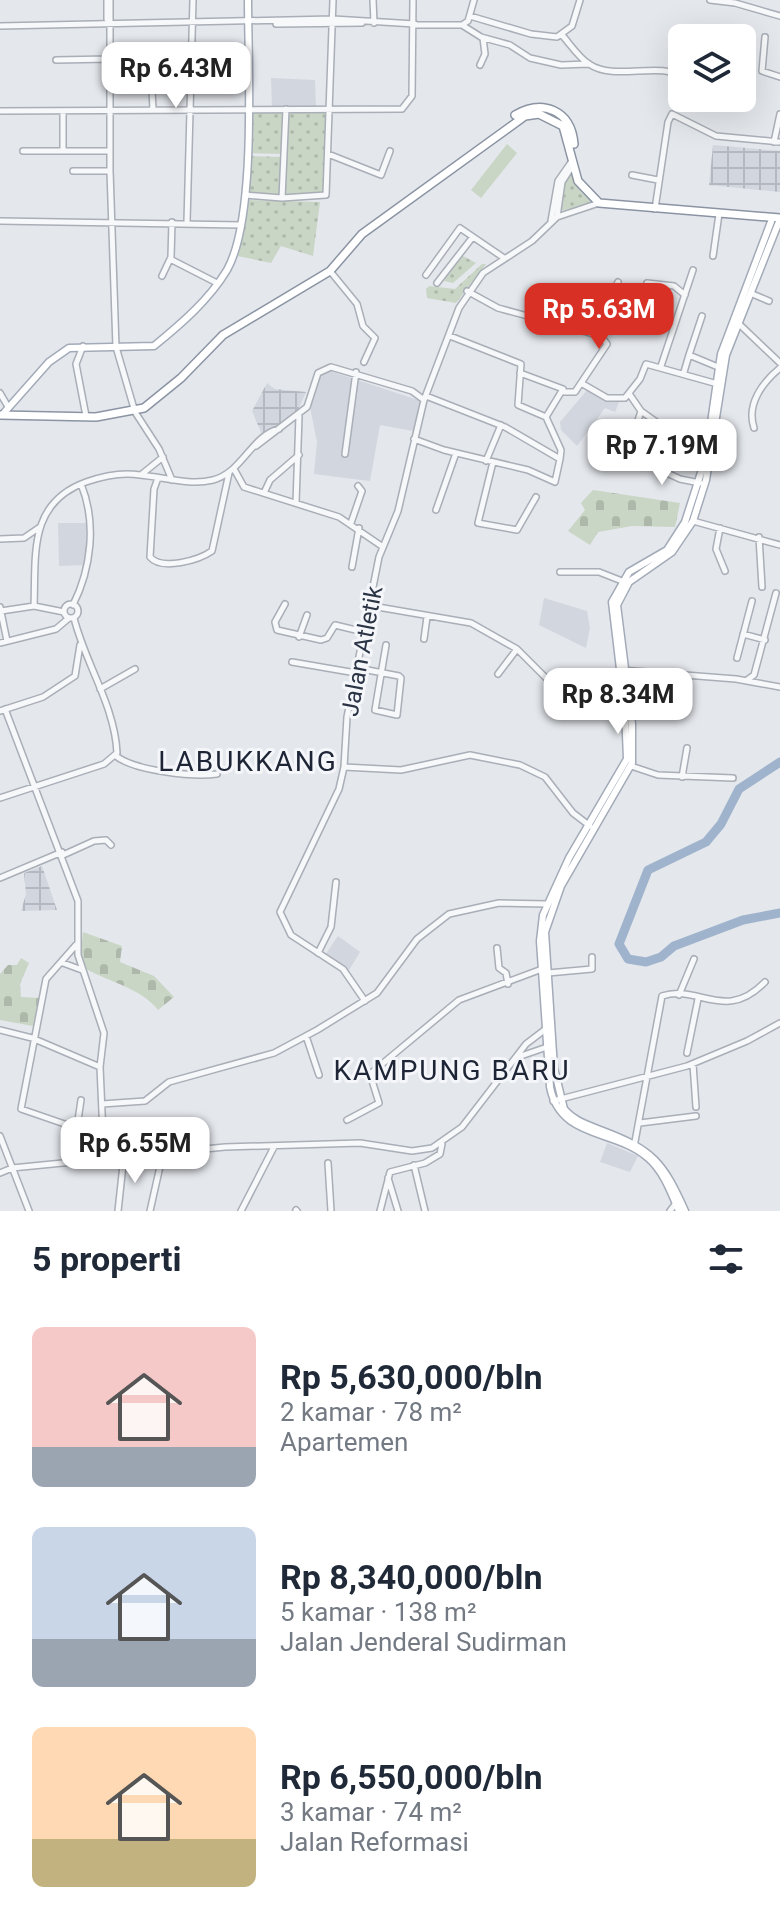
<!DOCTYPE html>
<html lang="id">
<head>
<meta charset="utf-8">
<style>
  :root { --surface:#fff; --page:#f2f2f3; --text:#1f2937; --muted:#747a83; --accent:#d93025 }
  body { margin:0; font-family:Roboto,sans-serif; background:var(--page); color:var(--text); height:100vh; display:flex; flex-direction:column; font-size:30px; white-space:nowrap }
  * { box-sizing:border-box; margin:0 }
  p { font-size:26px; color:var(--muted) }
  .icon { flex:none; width:44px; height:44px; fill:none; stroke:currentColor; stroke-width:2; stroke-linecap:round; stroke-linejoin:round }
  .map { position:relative; height:1211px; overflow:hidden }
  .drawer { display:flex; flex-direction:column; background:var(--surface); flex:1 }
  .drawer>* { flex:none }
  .tools { position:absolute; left:668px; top:24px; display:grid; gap:16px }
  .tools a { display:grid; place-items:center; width:88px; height:88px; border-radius:12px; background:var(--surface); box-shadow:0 8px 32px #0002; font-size:40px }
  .price { position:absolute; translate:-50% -68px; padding:0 18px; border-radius:16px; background:#fff; color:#222; font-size:26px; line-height:52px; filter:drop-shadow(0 2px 4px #0008) }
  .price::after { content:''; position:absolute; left:50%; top:48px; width:24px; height:18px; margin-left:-12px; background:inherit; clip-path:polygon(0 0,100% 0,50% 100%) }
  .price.on { background:var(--accent); color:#fff }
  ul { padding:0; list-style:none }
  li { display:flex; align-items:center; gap:24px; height:200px; padding:0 32px }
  li span { display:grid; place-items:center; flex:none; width:224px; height:160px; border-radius:12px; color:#555 }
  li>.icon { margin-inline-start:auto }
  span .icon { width:96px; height:96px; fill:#fffc; stroke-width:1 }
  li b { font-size:34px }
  h2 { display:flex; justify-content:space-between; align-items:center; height:96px; padding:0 32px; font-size:34px }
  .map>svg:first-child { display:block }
  .built { fill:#d2d6de }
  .industrial { fill:url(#industrial-grid) }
  .grass { fill:#c9d6c5 }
  .cemetery { fill:url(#cemetery-stones) }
  .park { fill:url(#park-dots) }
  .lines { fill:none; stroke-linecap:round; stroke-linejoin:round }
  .river { stroke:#9fb4cc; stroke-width:9 }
  .minor-casing { stroke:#a9aeb7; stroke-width:8 }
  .major-casing { stroke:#a3abb8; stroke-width:9 }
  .highway-casing { stroke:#8b94a3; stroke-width:10 }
  .minor { stroke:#f7f8fa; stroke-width:5 }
  .major { stroke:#fff; stroke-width:6 }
  .highway { stroke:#fff; stroke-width:7 }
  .labels { text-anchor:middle; stroke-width:6; stroke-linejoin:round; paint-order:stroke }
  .street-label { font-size:24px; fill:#2b3445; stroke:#f4f6f9 }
  .quarter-label { font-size:28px; letter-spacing:2px; fill:#1d2536; stroke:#f4f6f9 }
</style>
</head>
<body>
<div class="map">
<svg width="780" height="1211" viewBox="0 0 780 1211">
  <defs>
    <pattern id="industrial-grid" width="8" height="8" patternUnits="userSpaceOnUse" patternTransform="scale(2)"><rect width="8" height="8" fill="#d2d6de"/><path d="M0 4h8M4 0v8" fill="none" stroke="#b4b8c0"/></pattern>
    <pattern id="cemetery-stones" width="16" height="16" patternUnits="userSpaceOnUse" patternTransform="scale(2)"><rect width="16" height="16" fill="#c9d6c5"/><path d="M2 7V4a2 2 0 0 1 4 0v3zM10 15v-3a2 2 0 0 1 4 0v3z" fill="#adb8ab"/></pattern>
    <pattern id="park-dots" width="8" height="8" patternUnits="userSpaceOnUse" patternTransform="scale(2)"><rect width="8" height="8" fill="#c9d6c5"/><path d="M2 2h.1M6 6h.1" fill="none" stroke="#adb8ab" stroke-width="1.8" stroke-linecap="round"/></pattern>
  </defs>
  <rect width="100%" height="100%" fill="#e4e7ec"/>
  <!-- built -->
  <path class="built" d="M194,47L223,48L224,89L195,88Z
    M271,78L315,80L316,107H272Z
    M330,371L421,401L413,431L380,425L370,481L314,474L317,442L310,407L319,377Z
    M588,389L620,400L615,412L605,408L577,446L561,430L560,422Z
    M58,523H86V565L59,566Z
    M544,598L587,611L590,628L586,648L539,625Z
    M338,936L360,952L348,972L325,955Z
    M607,1143L638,1156L630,1172L600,1162Z"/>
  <!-- industrial -->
  <path class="industrial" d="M713,145L780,151V192L709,185Z
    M267,383L275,389L306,392L297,412L262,435L252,411Z
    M42,866L57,910L21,911L26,894L24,873Z"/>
  <!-- grass -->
  <path class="grass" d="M507,144L517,153L481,198L471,190Z"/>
  <!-- cemetery -->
  <path class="cemetery" d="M593,490L680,503L675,527L632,526L598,532L590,545L568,531L585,510L581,503Z
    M83,932L122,946L120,962L154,976L174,997L158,1010C142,989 110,982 86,969L81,950Z
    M21,958L29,963L20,984L21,997L39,998L33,1026L0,1020V974L8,965H17Z"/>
  <!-- park -->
  <path class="park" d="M251,110H285L282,154L249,153Z
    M327,110L326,195L282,196L288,111Z
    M250,156L281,157L279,197L249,194Z
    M571,170L581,192L594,203L560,211L566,178Z
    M249,200L320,202L313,256L281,246L271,263L238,256Z
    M461,255L476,263L453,283L444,281Z
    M482,264H486L456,303L427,298L426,289L429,286L455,289Z"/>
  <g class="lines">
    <!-- river -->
    <path class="river" d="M780,762L739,789L721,824L706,842L648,870L619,944L628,959L646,962L661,957L674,946L743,920L780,913"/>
    <defs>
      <path id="minor" d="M110,0V171L116,347L135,412L159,449L172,480
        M373,0L374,23
        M710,0L735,3L780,16
        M470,16L531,34L557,37L572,26L580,0
        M107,19V0
        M276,24L362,23
        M412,25H462L468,21L474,0
        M462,25L481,37L510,45L530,58L561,65L589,64
        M0,26L333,19L415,24
        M562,35C570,44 579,58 589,64C615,82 662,60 682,78
        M765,37L762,71L780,77
        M150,49L153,110
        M135,55L151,56
        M56,60L109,59
        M480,65L485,54L483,38
        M0,111L402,109L412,96L413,0
        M774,142L780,114
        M23,151H110
        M63,151V111
        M328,154L381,175L390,151
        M73,171H110
        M632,175L658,180
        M245,195L282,198L326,195L333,0
        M282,198L286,109
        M655,209L668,122L672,114L716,136L780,142
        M557,217L562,182L573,165
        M0,221L241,225
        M551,221L558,181L572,161
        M187,222L193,0
        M713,256L719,214
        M170,259L217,283
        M330,271L357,304L363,326L375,338L364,362
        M426,275L460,228L504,258
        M162,276L171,257L172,222
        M437,283L472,238
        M647,283L674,286L685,295
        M467,291L498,308L601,336L604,309L618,282
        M750,293L769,301
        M737,322L780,363
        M450,336L521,364L518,405L546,417
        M83,346L76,364L86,416
        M689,355L702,316
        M661,366L693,270
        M684,372L689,355L718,367
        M581,383L607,344L601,336
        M564,392H575L581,383L607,398H625L640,379L646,364L714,383
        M0,393L7,405
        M630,395L641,411L680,439
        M426,396L505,427L560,459L561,450L546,417L563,389L520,373
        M641,411L626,458L630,456L680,479L700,483
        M754,428C746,404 763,382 780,368
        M414,439L444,450L528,470L555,482L560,459
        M256,446L307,407L318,373L331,367L412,391L424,400
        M345,454L356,372
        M486,461L501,425
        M493,462L478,523L517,530L536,497
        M234,469L244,487L339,517L383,547
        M142,474L163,457
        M158,478L154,489L150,557C162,571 199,560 212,551L229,473
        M264,493L270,480L299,455
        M296,503L299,416
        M436,510L456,453
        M693,521L780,545
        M351,523L362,491L358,486
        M720,528L716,549L725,571
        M759,537L762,587
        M0,539L24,538L40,527
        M352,567L359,528
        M560,572H599L622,581
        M285,604L275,622L277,630L321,640L327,638L335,625L364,632
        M64 611a7 7 0 1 1 14 0a7 7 0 1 1-14 0Z
        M73,605C91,569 97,523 81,484
        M372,606L471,623L517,649L557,689L626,711
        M0,607L7,641
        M1,611L34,606
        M64,612L34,606C36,554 28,503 86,482C103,476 122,472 140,475C164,477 189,486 213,480C243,472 251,436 279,429
        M743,634L765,640
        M299,637L307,615
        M424,639L427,617
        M0,643L56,629L69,618
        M737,658L752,601
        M292,662L356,673
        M357,668L399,676L401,678L397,715L375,710L386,645
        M621,670L736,679L780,687
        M498,674L517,649
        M747,680L754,675L776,593
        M100,689L135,669
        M5,709L78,901V955L104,1033L100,1067L104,1158
        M0,711L43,697L75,676L80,645
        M116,756C135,771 193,777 217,774
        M631,766L658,775L733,778
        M344,767L401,770L470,755L520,765L545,777L573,813L590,826
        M682,777L687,748
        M0,798L104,764L117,753C115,706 85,663 74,618
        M63,855L94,841L106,840L111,845
        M0,878L62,852
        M76,945L46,979L21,1109L85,1131L103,1128
        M497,948L499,968L506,973L508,984
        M318,953L331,927L336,882
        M63,963L82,970
        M548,973L592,969V957
        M679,995L694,959
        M365,1001L343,969L291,935L280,912L339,789L344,767L347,717L379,557L398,511L424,400L459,308L483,273L532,241L557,217L599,203
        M0,1030L32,1038L100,1067
        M306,1036L319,1075
        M687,1053L698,999
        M518,1057L547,1047
        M693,1064L696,1107
        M553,1101L687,1066L747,1041L780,1023
        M102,1104L145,1101L169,1082L274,1053L317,1030L377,993L417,939L449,914L499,903L547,904
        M347,1120L379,1103L370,1074L459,1000L542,969
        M640,1123L696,1116
        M77,1127L81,1100
        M0,1136L29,1211
        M634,1147L662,996C699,984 725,1023 765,982
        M328,1163L331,1211
        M414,1165L425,1211
        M0,1173L12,1168L225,1147L360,1143L412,1151L432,1148L462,1127L526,1044L547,1028
        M388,1178L398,1211
        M296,1210L297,1211
        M118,1211L124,1156
        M150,1211L163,1153
        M241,1211L274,1147
        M380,1211L390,1172L425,1163L440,1154L442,1144
        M670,1211L676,1203"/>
      <path id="major" d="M2,415L49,362L69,348L154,346C181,324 209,300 227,270C257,217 248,65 248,0
        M679,1211C671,1192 663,1170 647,1157C615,1129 560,1139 550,1087L540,941L543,915L569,858L627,759L625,711L612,602L629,572L667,550L685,522L706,457L721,354L772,219
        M685,1211C663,1162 653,1150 603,1131C588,1125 574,1121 564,1109L554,1068L545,932L561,886L632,763V724L617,605L629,582L672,552L693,521L706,480L726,355L780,219"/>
      <path id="highway" d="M515,115C543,99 571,110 574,144
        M0,415L96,417L144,408L181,378L223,335L330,271L362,234L525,116L539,114L563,126L578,181L599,203L780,218"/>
    </defs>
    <!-- minor casing -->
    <use href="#minor" class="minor-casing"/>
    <!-- major casing -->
    <use href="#major" class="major-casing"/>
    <!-- highway casing -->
    <use href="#highway" class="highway-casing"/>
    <!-- minor -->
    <use href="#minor" class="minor"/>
    <!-- major -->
    <use href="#major" class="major"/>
    <!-- highway -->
    <use href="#highway" class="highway"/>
  </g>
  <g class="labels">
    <!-- street labels -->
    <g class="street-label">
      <text transform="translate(362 651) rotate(-79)" y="8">Jalan Atletik</text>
    </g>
    <!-- quarter labels -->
    <g class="quarter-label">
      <text x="248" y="771">LABUKKANG</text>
      <text x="452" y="1080">KAMPUNG BARU</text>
    </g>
  </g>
</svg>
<div class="tools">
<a><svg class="icon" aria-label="layers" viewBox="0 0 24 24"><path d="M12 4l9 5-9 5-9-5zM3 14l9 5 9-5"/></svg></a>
</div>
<b class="price" style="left:176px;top:110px">Rp 6.43M</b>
<b class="price on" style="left:599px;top:351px">Rp 5.63M</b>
<b class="price" style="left:662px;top:487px">Rp 7.19M</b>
<b class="price" style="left:618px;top:736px">Rp 8.34M</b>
<b class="price" style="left:135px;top:1185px">Rp 6.55M</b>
</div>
<section class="drawer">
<h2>5 properti<svg class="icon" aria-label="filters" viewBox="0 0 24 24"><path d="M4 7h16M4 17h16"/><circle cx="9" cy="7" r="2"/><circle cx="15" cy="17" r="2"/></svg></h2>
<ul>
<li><span style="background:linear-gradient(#f6c9c9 75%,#9aa5b1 0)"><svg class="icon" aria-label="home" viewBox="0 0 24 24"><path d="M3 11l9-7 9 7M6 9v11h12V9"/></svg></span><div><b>Rp 5,630,000/bln</b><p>2 kamar · 78 m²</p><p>Apartemen</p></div></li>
<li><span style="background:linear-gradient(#c9d6e8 70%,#9aa5b1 0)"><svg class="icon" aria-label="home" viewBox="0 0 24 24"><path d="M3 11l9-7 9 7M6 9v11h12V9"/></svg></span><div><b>Rp 8,340,000/bln</b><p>5 kamar · 138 m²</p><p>Jalan Jenderal Sudirman</p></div></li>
<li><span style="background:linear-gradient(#ffd9b3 70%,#c2b280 0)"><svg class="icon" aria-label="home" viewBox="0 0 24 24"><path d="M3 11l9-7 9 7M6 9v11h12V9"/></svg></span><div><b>Rp 6,550,000/bln</b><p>3 kamar · 74 m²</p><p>Jalan Reformasi</p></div></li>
</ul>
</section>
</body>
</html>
